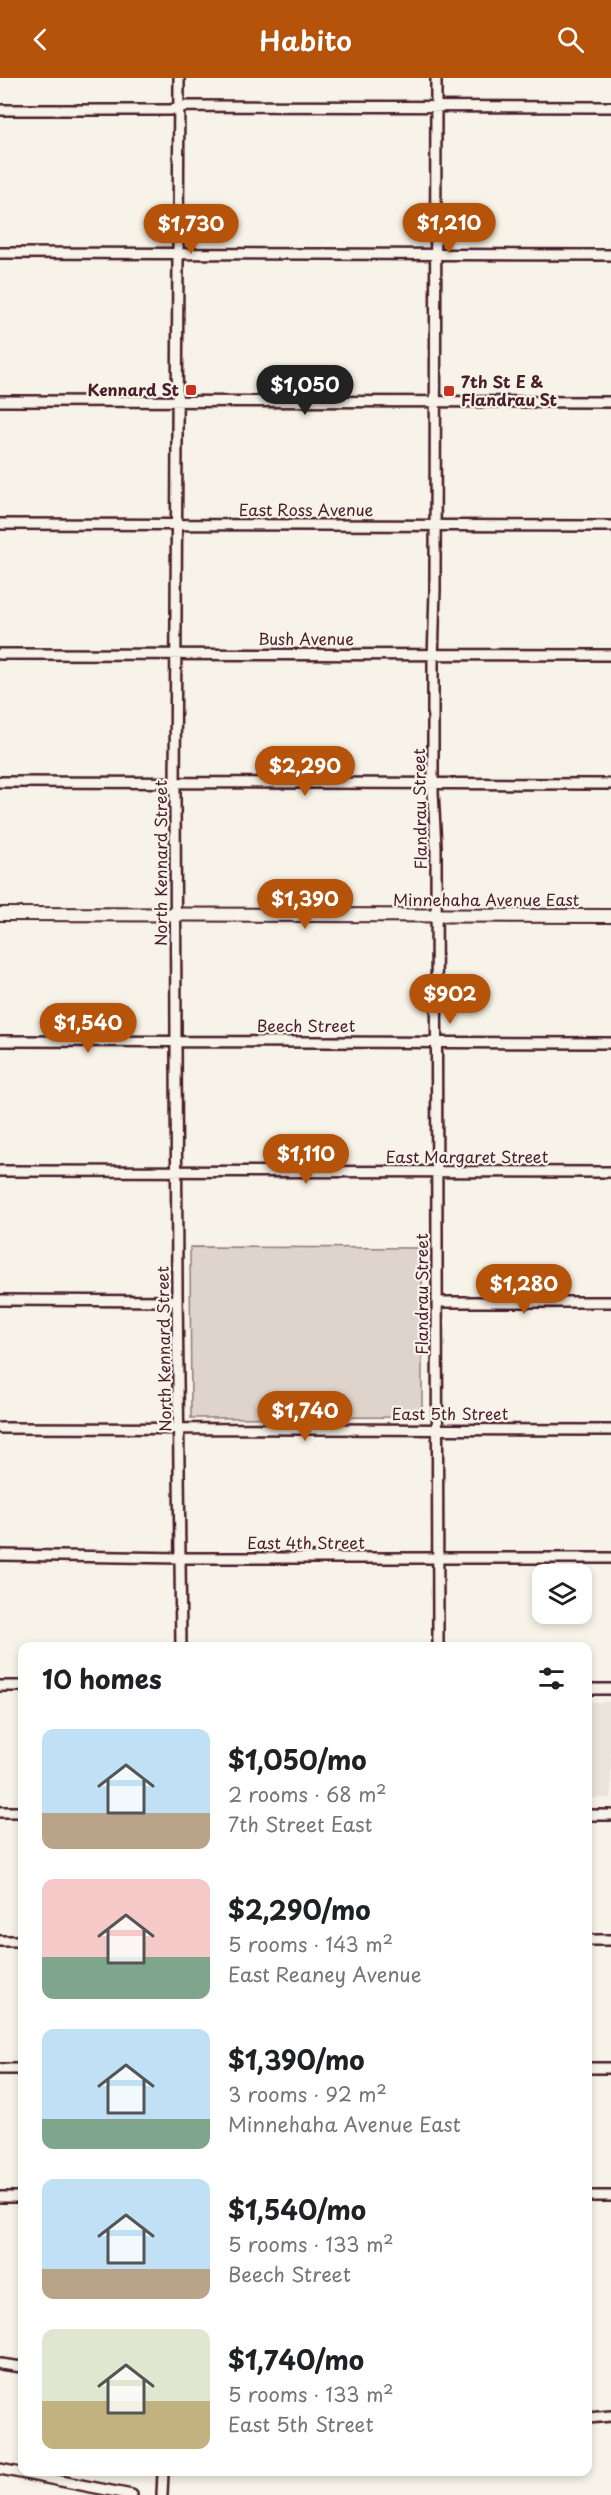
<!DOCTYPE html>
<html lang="en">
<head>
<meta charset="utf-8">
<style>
  :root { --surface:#fff; --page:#f6f6f6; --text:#202124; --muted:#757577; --accent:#b45309 }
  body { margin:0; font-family:"Playpen Sans",sans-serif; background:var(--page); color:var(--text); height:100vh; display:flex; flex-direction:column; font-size:22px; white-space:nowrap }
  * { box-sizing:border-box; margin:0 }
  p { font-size:20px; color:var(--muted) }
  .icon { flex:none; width:33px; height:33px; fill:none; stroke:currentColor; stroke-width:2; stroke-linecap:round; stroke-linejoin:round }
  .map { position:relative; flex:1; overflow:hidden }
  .side { position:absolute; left:18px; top:1564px; width:574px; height:834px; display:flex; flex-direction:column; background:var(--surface); border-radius:12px; box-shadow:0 3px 9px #0003 }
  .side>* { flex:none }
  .buttons { position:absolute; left:532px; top:1486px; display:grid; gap:12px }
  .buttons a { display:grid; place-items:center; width:60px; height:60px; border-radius:12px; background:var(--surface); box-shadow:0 3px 9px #0003; font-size:30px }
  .price { position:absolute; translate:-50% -51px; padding:0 14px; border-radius:21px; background:var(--accent); color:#fff; font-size:20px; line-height:39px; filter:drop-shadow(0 2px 3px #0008) }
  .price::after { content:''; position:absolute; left:50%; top:36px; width:18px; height:14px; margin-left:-9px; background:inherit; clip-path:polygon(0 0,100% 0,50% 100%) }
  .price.on { background:#222; color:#fff }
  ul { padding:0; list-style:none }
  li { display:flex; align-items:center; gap:18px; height:150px; padding:0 24px }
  li span { display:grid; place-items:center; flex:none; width:168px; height:120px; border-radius:12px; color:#555 }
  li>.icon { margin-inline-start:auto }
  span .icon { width:72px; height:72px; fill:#fffc; stroke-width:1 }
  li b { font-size:26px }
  h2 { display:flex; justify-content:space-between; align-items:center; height:72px; padding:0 24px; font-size:26px }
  header { display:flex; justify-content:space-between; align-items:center; height:78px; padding:0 24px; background:var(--accent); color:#fff; font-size:27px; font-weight:600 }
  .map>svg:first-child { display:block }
  .built { fill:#eae3da }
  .green { fill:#ded4cc; stroke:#947a7c; stroke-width:1.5 }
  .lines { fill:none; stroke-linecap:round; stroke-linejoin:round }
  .minor-casing { stroke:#4a1f2b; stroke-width:14 }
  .major-casing { stroke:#4a1f2b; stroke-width:16 }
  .minor { stroke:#f7f3e8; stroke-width:9 }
  .major { stroke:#f7f3e8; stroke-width:12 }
  .poi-dot { fill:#c8321e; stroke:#f7f3e8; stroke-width:2 }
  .labels { text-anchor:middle; stroke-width:4.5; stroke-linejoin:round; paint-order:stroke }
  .poi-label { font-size:16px; font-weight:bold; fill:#4a1f2b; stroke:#f7f3e8; text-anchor:start }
  .street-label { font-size:16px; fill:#4a1f2b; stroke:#f7f3e8 }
</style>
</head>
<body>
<header><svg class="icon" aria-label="back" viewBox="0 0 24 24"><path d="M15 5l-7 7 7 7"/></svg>Habito<svg class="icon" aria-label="search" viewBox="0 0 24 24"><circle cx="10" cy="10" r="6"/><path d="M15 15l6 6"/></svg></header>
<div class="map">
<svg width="611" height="2417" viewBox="0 0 611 2417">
  <rect width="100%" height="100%" fill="#f7f3e8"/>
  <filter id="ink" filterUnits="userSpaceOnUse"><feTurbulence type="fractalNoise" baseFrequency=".0167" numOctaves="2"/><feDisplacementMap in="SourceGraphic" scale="12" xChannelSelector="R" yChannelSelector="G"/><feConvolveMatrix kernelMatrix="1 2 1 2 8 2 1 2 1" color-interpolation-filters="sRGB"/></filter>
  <g filter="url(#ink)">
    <!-- built -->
    <path class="built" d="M588,1624H611V1720H588Z"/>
    <!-- green -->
    <path class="green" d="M190,1169L422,1170V1339L191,1340Z"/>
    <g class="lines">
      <defs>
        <path id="minor" d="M179,0L175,714L177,1213L181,1569
          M436,0L435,511L433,585V714L436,769L438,1569
          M0,32H170L186,28L611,29
          M0,175L611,177
          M0,323L611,324
          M0,446L611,448
          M0,576L611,577
          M0,704L611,706
          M0,963L611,965
          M0,1093L611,1094
          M0,1222L177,1223
          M437,1224H611
          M0,1350L611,1352
          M0,1477L180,1480H611
          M0,1608H22
          M588,1611H611
          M0,1734H22
          M588,1737H611
          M588,1862H611
          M0,1863H22
          M588,1990H611
          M0,1991H22
          M588,2118H611
          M0,2119H22
          M0,2286L22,2289
          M588,2340L611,2338
          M0,2391L132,2417
          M162,2417L163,2394"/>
        <path id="major" d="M0,836L611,838"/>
      </defs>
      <!-- minor casing -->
      <use href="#minor" class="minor-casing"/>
      <!-- major casing -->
      <use href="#major" class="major-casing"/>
      <!-- minor -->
      <use href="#minor" class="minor"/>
      <!-- major -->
      <use href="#major" class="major"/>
    </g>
  </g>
  <!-- markers -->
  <g class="poi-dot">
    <rect x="185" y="306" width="12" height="12" rx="3"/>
    <rect x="443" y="307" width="12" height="12" rx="3"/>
  </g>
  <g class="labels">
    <!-- poi labels -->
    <g class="poi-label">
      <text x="461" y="310">7th St E &amp;<tspan x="461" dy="18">Flandrau St</tspan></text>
      <text x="179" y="318" text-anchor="end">Kennard St</text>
    </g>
    <!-- street labels -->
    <g class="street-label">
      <text x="306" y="438">East Ross Avenue</text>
      <text x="306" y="567">Bush Avenue</text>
      <text transform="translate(420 731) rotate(-91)" y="6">Flandrau Street</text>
      <text transform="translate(161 785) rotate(-90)" y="6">North Kennard Street</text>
      <text x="486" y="828">Minnehaha Avenue East</text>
      <text x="306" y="954">Beech Street</text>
      <text x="467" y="1085">East Margaret Street</text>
      <text transform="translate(422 1216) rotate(-90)" y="6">Flandrau Street</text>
      <text transform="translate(164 1271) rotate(-91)" y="6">North Kennard Street</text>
      <text x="450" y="1342">East 5th Street</text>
      <text x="306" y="1471">East 4th Street</text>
    </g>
  </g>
</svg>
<div class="buttons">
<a><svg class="icon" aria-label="layers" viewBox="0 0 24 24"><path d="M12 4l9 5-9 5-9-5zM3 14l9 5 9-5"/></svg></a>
</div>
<b class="price" style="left:449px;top:176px">$1,210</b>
<b class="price" style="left:191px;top:177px">$1,730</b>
<b class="price on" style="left:305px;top:338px">$1,050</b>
<b class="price" style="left:305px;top:719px">$2,290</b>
<b class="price" style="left:305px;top:852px">$1,390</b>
<b class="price" style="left:450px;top:947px">$902</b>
<b class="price" style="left:88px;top:976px">$1,540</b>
<b class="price" style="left:306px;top:1107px">$1,110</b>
<b class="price" style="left:524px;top:1237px">$1,280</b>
<b class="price" style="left:305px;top:1364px">$1,740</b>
<section class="side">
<h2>10 homes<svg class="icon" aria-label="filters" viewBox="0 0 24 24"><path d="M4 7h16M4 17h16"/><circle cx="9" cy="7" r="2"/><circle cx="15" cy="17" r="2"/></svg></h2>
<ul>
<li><span style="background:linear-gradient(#bfe0f5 70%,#b9a48a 0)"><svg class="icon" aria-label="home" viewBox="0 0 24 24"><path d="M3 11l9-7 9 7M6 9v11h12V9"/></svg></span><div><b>$1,050/mo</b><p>2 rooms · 68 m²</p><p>7th Street East</p></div></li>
<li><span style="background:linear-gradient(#f6c9c9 65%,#7fa58c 0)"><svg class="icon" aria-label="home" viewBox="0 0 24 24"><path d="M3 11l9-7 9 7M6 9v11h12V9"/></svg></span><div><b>$2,290/mo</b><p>5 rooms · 143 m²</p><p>East Reaney Avenue</p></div></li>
<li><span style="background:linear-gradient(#bfe0f5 75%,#7fa58c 0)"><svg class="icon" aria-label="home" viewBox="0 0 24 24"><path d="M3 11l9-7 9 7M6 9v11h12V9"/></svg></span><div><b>$1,390/mo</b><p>3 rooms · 92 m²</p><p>Minnehaha Avenue East</p></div></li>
<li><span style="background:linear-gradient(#bfe0f5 75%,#b9a48a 0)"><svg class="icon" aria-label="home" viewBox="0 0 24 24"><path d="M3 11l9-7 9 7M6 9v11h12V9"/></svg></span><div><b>$1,540/mo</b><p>5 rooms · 133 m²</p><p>Beech Street</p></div></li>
<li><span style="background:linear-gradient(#dfe7d0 60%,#c2b280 0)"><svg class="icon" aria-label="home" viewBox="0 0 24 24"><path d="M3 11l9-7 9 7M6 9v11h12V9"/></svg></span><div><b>$1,740/mo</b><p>5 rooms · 133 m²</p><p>East 5th Street</p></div></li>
</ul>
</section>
</div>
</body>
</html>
